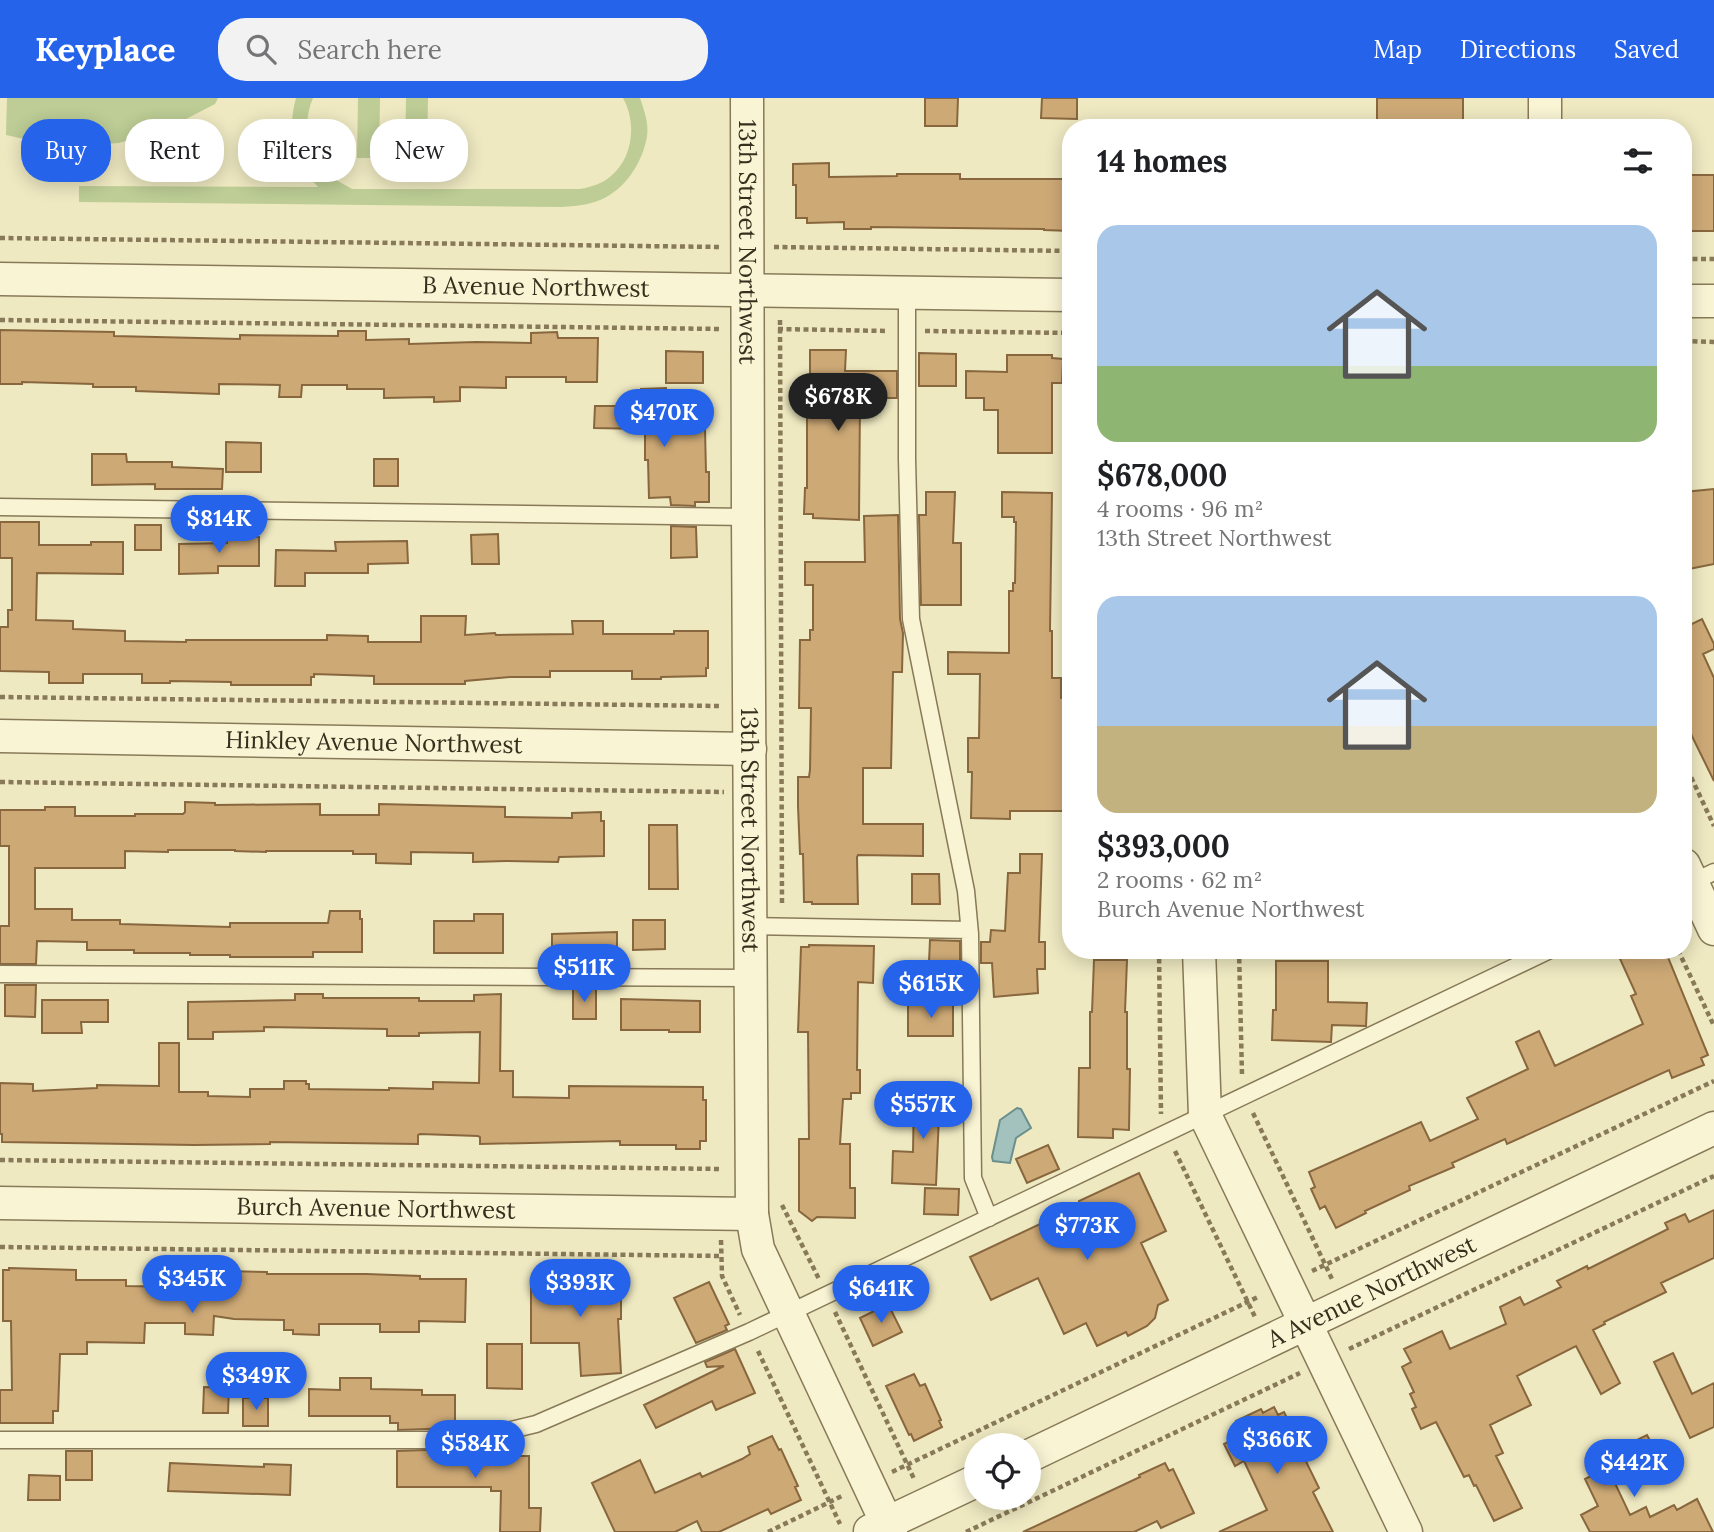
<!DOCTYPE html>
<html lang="en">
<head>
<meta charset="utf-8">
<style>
  :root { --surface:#fff; --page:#f2f2f2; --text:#202124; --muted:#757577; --accent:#2563eb }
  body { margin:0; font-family:Lora,serif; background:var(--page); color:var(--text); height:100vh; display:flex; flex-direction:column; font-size:26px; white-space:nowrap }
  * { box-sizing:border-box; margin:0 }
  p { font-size:23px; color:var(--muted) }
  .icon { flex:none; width:38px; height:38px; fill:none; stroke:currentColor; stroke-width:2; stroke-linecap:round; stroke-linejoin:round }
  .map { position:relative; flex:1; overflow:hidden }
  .panel { position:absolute; left:1062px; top:21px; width:630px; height:840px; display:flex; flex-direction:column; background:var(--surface); border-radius:28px; box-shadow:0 4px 18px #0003 }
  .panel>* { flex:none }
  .guide { position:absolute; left:21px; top:21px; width:665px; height:63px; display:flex; gap:14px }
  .fabs { position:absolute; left:964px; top:1335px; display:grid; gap:14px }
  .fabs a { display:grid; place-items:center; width:77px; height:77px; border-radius:50%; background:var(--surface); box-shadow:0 4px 18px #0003; font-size:35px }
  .price { position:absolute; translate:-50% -60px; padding:0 16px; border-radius:24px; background:var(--accent); color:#fff; font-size:23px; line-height:46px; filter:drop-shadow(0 2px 4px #0008) }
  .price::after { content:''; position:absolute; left:50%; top:42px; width:21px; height:16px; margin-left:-10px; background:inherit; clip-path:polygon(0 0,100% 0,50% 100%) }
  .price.selected { background:#222; color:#fff }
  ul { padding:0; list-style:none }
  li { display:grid; align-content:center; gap:14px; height:371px; padding:0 35px }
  li span { display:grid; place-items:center; height:217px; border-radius:21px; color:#555 }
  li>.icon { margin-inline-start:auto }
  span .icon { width:126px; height:126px; fill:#fffc; stroke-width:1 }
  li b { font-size:30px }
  h2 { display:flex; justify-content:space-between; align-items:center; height:84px; padding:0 35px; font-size:30px }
  .chip { padding:0 24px; border-radius:28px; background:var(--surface); box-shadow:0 4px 18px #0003; font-size:24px; line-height:63px }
  .chip.selected { background:var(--accent); color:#fff }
  header { display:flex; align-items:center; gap:42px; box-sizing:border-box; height:98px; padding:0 35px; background:var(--accent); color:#fff }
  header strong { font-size:33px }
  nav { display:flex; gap:38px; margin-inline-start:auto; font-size:24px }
  .search { width:490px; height:63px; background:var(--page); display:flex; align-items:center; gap:18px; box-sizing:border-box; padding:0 24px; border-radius:28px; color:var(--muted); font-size:26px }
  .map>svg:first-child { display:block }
  .green { fill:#bdcd95 }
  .water { fill:#a3c1bd; stroke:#6a8f8c; stroke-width:2 }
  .building { fill:#cda976; stroke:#88673e; stroke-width:2 }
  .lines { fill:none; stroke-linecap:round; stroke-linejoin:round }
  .lane-casing { stroke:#887a58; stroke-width:19 }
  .street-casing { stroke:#887a58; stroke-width:35 }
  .path { stroke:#887a58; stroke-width:4.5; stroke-dasharray:5 3.5; stroke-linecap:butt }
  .lane { stroke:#f9f4d4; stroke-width:16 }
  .street { stroke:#f9f4d4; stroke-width:32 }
  .labels { text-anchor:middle; stroke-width:6; stroke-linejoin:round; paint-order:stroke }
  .street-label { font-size:24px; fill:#372e1d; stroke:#f6f1d0 }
</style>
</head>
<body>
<header>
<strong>Keyplace</strong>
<div class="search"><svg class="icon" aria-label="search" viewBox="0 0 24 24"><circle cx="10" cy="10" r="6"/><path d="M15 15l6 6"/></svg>Search here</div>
<nav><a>Map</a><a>Directions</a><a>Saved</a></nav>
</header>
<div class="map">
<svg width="1714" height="1434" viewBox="0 0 1714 1434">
  <rect width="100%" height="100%" fill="#eee9c1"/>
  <!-- green -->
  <path class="green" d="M7,0H218L215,6L165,32L119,45L60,49L6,37Z
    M296,0H313C302,24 307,59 328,77C335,82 344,86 352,91H580C591,89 602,86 611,78C633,60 637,25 623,0H640C644,12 649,25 647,38C643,64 625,92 600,102C588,107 575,108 562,109L79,104V88L318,89C315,85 310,81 307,76C290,55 289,25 296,0Z
    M358,0H380L379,60H357Z
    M406,0H428L427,59H405Z"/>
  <!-- water -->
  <path class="water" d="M1017,1010L1021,1011L1031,1030L1016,1040L1010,1065L993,1063L992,1059L1000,1022Z"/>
  <!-- building -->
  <path class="building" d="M925,0H958L957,28H925Z
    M1042,0H1077V21L1041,20Z
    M1377,0H1463V30H1377Z
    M829,65V79L897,78V76H960V81H1071V133L1044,132V131L871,129V131H844V124L807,125V120H796V87H793V66Z
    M1684,77H1714V133H1684Z
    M0,232L114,234V238L240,241V237L338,238V233H366V242L409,241V246L476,244L531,245V235L557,234L558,240H598L597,284H566V279H506V290L460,289V303L434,304V299L384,300V291H347V287H302L301,299H279L280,287L219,286V296L136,293V289H93V286L22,284V286H0Z
    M810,252H846L845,273H897V300H860L859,422L813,420V416H804L805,390H807V313H810Z
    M666,253L703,254V285H666Z
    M919,255L956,256V288H919Z
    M1007,257H1052V260L1063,261L1062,285H1052V355H998V312H984V300H966V273L1007,274Z
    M666,290L667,331H705L706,374H709V404H695V408L671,407L670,399L649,400L648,362H645V331L594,330L595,308H641V291Z
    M226,344L261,345V374H226Z
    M92,356H126L127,364H172V369L223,371L222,391H155V386L92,387Z
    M374,361H398V388H374Z
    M1714,391V466L1684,472V394Z
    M926,394H955L953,445H961V507H921L919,417H926Z
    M1002,394L1052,395L1050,533H1052V580H1061V600H1064V635H1071V713H1010V721L971,720L972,674H968V640H979L980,576H948V554L1009,555V493H1013V485H1015L1016,424H1014V419H1002Z
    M898,417L900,521L903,535L902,574H893L891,670H863V726H923V758L858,757L857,759L858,806H812V804H804L803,756H800L798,708V679H809L810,672L811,610H799L800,542H810V532H813V487H805V464H865L864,418Z
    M0,424H39V447H91V444H123V476L37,475L36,522L73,523V531L125,533V543L186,544V542H327V537L368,538V544H421V518H466L465,537L495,535L496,537L573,536L572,523H603V536H674V533H708V570H706V578L661,579V581H632V573H550V579H510L465,583V586H374V578L314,576V579H311V587H231V584L170,583V585H142V576H83V585H49V574L0,573V529H8V512H12V460H0Z
    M135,427H161V452H135Z
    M671,428L696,429L697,459L671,460Z
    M498,436L499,466H472L471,437Z
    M227,439H259V468H218V475L179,476V446L227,445Z
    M407,443L408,465L368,466V475H305V488H275L276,452L336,453L335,444Z
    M1684,513L1690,527L1702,521L1714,546V551L1703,556L1714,580V683L1684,622Z
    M185,704L215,705V707L320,706V717H379V706L505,709V719L572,720V715L601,714V723H604V758L559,759L558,764L506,763L473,764V755L411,754V766L376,765V756H353V753H266V754L235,753V752H168V754L125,753V770H35V811H72V822H120V826L230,829V825H328L330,813H360V821H362V854H313V859H230V857H190V855H134V852H87V844L37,843L36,866H0V828H9V748H0V712H45V709H75V718H135V716H183L185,714Z
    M649,727H677L678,791H649Z
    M1020,756H1042L1039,844H1045V871H1037L1038,895L994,899L992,865H981V844H990L991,832L1005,833L1008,775H1020Z
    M912,776H939L940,806H912Z
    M474,816H503V855H434V823H474Z
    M633,822H665V851L633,852Z
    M617,834V859H596V869H573V860H552V836Z
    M930,842L960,843V865L929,864Z
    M809,847L874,848L873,885L858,884L857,972H860V995H851V1001H843L840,1046H850V1090H855V1120L817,1119L812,1123L799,1113V1041H809L808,934H798L799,906L801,849H809Z
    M1616,852H1665L1708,957L1701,960L1704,967L1672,980L1669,972L1507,1046L1505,1041L1452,1065L1454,1069L1409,1088L1410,1092L1365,1113L1366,1115L1336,1130L1325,1108L1320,1111L1311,1091L1315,1089L1309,1074L1421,1024L1430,1043L1478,1021L1467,1000L1528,971L1516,944L1539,933L1555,968L1643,926L1631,898L1636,896Z
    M1094,862H1127L1125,914H1127V971H1130L1129,1032L1113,1031V1040L1078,1039L1079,970H1090V914H1092Z
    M1276,863H1328V904L1367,905L1366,928L1332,927L1331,944L1272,942L1273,912H1276Z
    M5,887H36L35,919L5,918Z
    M573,890H596V921H573Z
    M295,896H323V900H419V903H474V897L501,896L500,973H513V999L569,1000V988L703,989V1002H706V1043H700V1051H676V1047H620V1043L480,1046V1039L478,1038L420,1036L418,1037V1046L270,1044V1046L194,1047L2,1044V1036H0V985L33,986V993L97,990V987L159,988V945H179V994H208V998L250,999V991H284V983H306V986H309V991L389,992V990L433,991V984L479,985L480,934L419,935V938H387V931L264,929V933L213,934V941H188V904L295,902Z
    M621,901L700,903V934H669V932H621Z
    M42,902H108V924H81L82,935H42Z
    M908,905H953V938H908Z
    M914,995L952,996V1018H939L936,1087L892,1085L893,1053L913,1054Z
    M1048,1047L1059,1071L1027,1085L1016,1061Z
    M1139,1075L1166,1133L1141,1145L1168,1202L1158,1207L1155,1220L1147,1228L1128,1238L1126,1234L1097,1248L1086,1225L1064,1236L1038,1180L991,1202L970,1159L1076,1109V1110L1080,1107L1079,1103Z
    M925,1090L959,1091L958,1117L924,1116Z
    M1714,1112V1160L1661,1185L1666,1194L1604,1224L1605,1226L1593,1232L1620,1285L1601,1296L1576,1248L1517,1278L1531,1307L1490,1327L1503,1355L1496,1358L1522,1410L1494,1423L1476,1387L1474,1388L1469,1377L1464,1379L1436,1324L1421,1331L1412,1311L1416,1309L1410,1296L1414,1294L1402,1269L1411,1264L1404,1251L1442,1233L1450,1251L1506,1226L1500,1209L1520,1199L1524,1207L1561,1189L1557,1183L1587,1168L1588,1171L1668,1131L1665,1125L1685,1116L1689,1124Z
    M9,1170L76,1172V1182H126V1188L182,1189L183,1172L267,1174V1176H366L420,1178V1181H466L465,1224L419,1223V1234H380V1226H319V1237L293,1236V1232H284V1222L234,1221L214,1218L213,1237L185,1236V1225H145L144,1245L87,1244V1256H60L58,1313H53V1325H0V1292H12L11,1223H3V1172H9Z
    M533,1177H561V1180H621V1221H618L621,1275L581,1278L579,1245H531V1183H533Z
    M709,1184L729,1226L725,1228L727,1232L696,1245L674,1200Z
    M888,1206L902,1234L873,1248L860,1220Z
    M487,1246H522V1291L487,1290Z
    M735,1251L755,1295L716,1312L712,1303L656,1330L644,1307L724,1268L707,1269L705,1264Z
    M1673,1255L1692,1296L1714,1285V1329L1690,1340L1654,1264Z
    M914,1276L920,1288L925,1286L941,1322L939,1323L942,1329L914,1343L911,1336L909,1337L886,1288Z
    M340,1280H371V1291L422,1292V1297H455V1330L398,1332V1325H390V1318H309V1291L340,1292Z
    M204,1289L229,1290L228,1315H203Z
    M243,1300H268V1328H243Z
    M1274,1309L1278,1317L1284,1314L1296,1338L1294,1339L1319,1390L1313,1394L1333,1434H1219L1267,1412L1244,1363L1235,1368L1224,1346L1243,1337L1236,1323L1261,1311L1263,1315Z
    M1647,1337L1657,1356L1612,1379L1630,1417L1646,1409L1650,1419L1674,1407L1677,1412L1697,1401L1713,1434H1590L1581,1417L1598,1408L1585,1381L1595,1376L1590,1365Z
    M772,1338L779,1352L781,1351L798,1388L795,1389L801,1402L771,1416L768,1411L719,1434H702L697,1423L675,1434H615L592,1385L640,1362L655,1395L700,1375L702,1379L742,1361L750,1356L748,1349Z
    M455,1351V1353H488V1358H529V1410H541L540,1434H500L501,1393H491V1389H397V1353Z
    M66,1353H92V1382H66Z
    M170,1365L264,1369V1366L291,1367L290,1397L168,1393Z
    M1165,1365L1169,1373L1173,1371L1194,1415L1161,1430L1157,1423L1134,1434H1023L1140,1379L1139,1377Z
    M29,1377L60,1378V1402H28Z"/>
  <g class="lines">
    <defs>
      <path id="lane" d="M907,194V361L911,521L966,793L970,836L973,1080L989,1120
        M0,409L748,419
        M1689,786L1714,774
        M751,828L969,832
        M0,876L751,880
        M0,1342H428L482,1339L536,1326L749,1234L1550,852"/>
      <g id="street">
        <path id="s1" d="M747,0L748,419L752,1116L758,1151L891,1434"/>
        <path d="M1545,0V30"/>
        <path id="s2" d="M0,181L1071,197"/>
        <path d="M1684,203H1714"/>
        <path id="s3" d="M0,638L750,651"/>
        <path d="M1684,767L1714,831"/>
        <path d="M1199,852L1205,1017L1406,1434"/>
        <path id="s4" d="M0,1105L752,1116"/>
        <path id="s5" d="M1029,1358L1714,1030"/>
        <path d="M870,1433L976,1383"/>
      </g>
    </defs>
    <!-- lane casing -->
    <use href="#lane" class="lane-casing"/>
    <!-- street casing -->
    <use href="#street" class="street-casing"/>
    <!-- path -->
    <path class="path" d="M0,140L721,149
      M774,149L1071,153
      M1684,161H1714
      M0,222L721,231
      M780,222L782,808
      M778,231L888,233
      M925,233L1071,235
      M1684,243L1714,244
      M0,599L719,608
      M1684,664L1714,728
      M0,684L724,694
      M1159,852L1161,1016
      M1239,852L1242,977
      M1678,852L1714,928
      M1253,1015L1332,1181
      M1175,1053L1255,1219
      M0,1062L721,1071
      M782,1107L819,1181
      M721,1142L722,1178L740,1217
      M0,1149L721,1158
      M1312,1173L1714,983
      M835,1214L915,1383
      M1349,1251L1714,1078
      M758,1253L840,1426
      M892,1374L1260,1198
      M768,1434L844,1397
      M966,1434L1300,1275"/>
    <!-- lane -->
    <use href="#lane" class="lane"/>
    <!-- street -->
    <use href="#street" class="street"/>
  </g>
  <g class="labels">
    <!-- street labels -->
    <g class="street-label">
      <text dy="8" stroke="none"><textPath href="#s1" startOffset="144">13th Street Northwest</textPath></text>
      <text dy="8" stroke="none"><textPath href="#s2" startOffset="536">B Avenue Northwest</textPath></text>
      <text dy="8" stroke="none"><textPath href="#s3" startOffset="374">Hinkley Avenue Northwest</textPath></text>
      <text dy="8" stroke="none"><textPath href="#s1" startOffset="732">13th Street Northwest</textPath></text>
      <text dy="8" stroke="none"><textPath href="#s4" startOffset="376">Burch Avenue Northwest</textPath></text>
      <text dy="8" stroke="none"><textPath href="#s5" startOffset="380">A Avenue Northwest</textPath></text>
    </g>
  </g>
</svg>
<div class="fabs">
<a><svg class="icon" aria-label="locate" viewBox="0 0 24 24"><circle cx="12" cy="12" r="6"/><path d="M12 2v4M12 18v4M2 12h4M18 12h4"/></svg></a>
</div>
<b class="price selected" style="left:838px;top:335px">$678K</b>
<b class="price" style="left:664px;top:351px">$470K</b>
<b class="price" style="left:219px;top:457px">$814K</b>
<b class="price" style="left:584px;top:906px">$511K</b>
<b class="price" style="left:931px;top:922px">$615K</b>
<b class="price" style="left:923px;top:1043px">$557K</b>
<b class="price" style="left:1087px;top:1164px">$773K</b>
<b class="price" style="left:192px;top:1217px">$345K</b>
<b class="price" style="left:580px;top:1221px">$393K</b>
<b class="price" style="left:881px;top:1227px">$641K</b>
<b class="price" style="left:256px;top:1314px">$349K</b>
<b class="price" style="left:1277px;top:1378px">$366K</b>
<b class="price" style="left:475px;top:1382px">$584K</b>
<b class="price" style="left:1634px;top:1401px">$442K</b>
<div class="guide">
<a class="chip selected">Buy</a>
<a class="chip">Rent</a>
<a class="chip">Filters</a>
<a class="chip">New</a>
</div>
<section class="panel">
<h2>14 homes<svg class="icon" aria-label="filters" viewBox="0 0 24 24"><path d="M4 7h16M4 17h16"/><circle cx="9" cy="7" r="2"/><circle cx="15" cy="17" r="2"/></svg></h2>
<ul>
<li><span style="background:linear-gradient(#a9c7e8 65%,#8fb573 0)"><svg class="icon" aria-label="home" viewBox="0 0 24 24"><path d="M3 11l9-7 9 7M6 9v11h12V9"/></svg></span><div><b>$678,000</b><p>4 rooms · 96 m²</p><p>13th Street Northwest</p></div></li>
<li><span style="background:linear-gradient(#a9c7e8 60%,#c2b280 0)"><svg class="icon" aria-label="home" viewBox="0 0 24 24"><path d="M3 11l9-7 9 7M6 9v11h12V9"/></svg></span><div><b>$393,000</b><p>2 rooms · 62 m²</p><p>Burch Avenue Northwest</p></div></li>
</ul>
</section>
</div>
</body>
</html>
